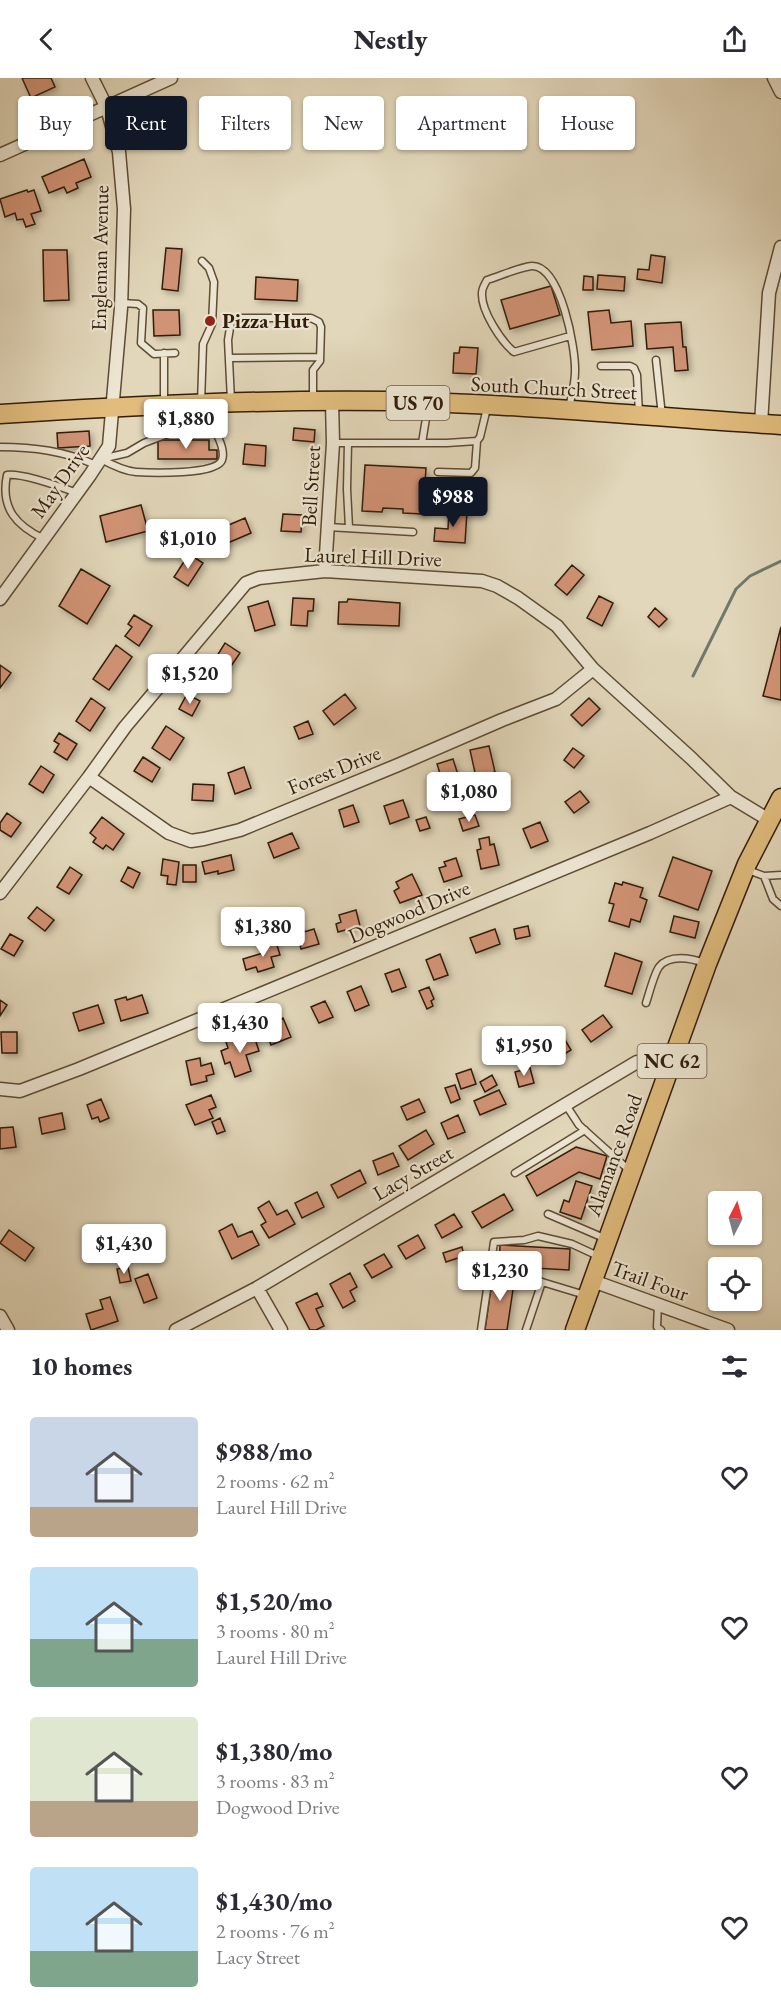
<!DOCTYPE html>
<html lang="en">
<head>
<meta charset="utf-8">
<style>
  :root { --surface:#fff; --page:#f2f2f3; --text:#2b2b33; --muted:#7c7c81; --accent:#111827 }
  body { margin:0; font-family:"EB Garamond",serif; background:var(--page); color:var(--text); height:100vh; display:flex; flex-direction:column; font-size:22px; white-space:nowrap }
  * { box-sizing:border-box; margin:0 }
  p { font-size:20px; color:var(--muted) }
  .icon { flex:none; width:33px; height:33px; fill:none; stroke:currentColor; stroke-width:2; stroke-linecap:round; stroke-linejoin:round }
  .map { position:relative; height:1252px; overflow:hidden }
  .side { display:flex; flex-direction:column; background:var(--surface); flex:1 }
  .side>* { flex:none }
  .hud { position:absolute; left:18px; top:18px; width:746px; height:54px; display:flex; gap:12px }
  .needle { width:39px; rotate:6deg }
  .fabs { position:absolute; left:708px; top:1113px; display:grid; gap:12px }
  .fabs a { display:grid; place-items:center; width:54px; height:54px; border-radius:6px; background:var(--surface); box-shadow:0 2px 4px #0004; font-size:30px }
  .price { position:absolute; translate:-50% -51px; padding:0 14px; border-radius:6px; background:#fff; color:#222; font-size:20px; line-height:39px; filter:drop-shadow(0 2px 3px #0008) }
  .price::after { content:''; position:absolute; left:50%; top:36px; width:18px; height:14px; margin-left:-9px; background:inherit; clip-path:polygon(0 0,100% 0,50% 100%) }
  .price.on { background:var(--accent); color:#fff }
  ul { padding:0; list-style:none }
  li { display:flex; align-items:center; gap:18px; height:150px; padding:0 30px }
  li span { display:grid; place-items:center; flex:none; width:168px; height:120px; border-radius:6px; color:#555 }
  li>.icon { margin-inline-start:auto }
  span .icon { width:72px; height:72px; fill:#fffc; stroke-width:1 }
  li b { font-size:26px }
  h2 { display:flex; justify-content:space-between; align-items:center; height:72px; padding:0 30px; font-size:26px }
  .pill { padding:0 21px; border-radius:6px; background:var(--surface); box-shadow:0 2px 4px #0004; font-size:21px; line-height:54px }
  .pill.on { background:var(--accent); color:#fff }
  header { display:flex; justify-content:space-between; align-items:center; height:78px; padding:0 30px; background:var(--surface); font-size:27px; font-weight:800 }
  .map>svg:first-child { display:block }
  .lines { fill:none; stroke-linecap:round; stroke-linejoin:round }
  .stream { stroke:#6d7a70; stroke-width:3 }
  .building { fill:#d19374; stroke:#321d09; stroke-width:1.5; filter:url(#shadow) }
  .service-casing { stroke:#5e4c35; stroke-width:9 }
  .minor-casing { stroke:#5e4c35; stroke-width:15 }
  .primary-casing { stroke:#321d09; stroke-width:21 }
  .service { stroke:#ece5d2; stroke-width:6 }
  .minor { stroke:#ece5d2; stroke-width:12 }
  .primary { stroke:#e1bc7d; stroke-width:18 }
  .poi-dot { fill:#8f2418; stroke:#ece5d2; stroke-width:2 }
  .labels { text-anchor:middle; stroke-width:4.5; stroke-linejoin:round; paint-order:stroke }
  .shield { fill:#ece5d2; stroke:#6a5945; stroke-width:1.5 }
  .shield-label { font-size:20px; font-weight:bold; fill:#321d09 }
  .street-label { font-size:21px; fill:#321d09; stroke:#ece5d2 }
  .poi-label { font-size:21px; font-weight:bold; fill:#321d09; stroke:#ece5d2; text-anchor:start }
</style>
</head>
<body>
<header><svg class="icon" aria-label="back" viewBox="0 0 24 24"><path d="M15 5l-7 7 7 7"/></svg>Nestly<svg class="icon" aria-label="share" viewBox="0 0 24 24"><path d="M12 15V3M7 8l5-5 5 5M5 13v7h14v-7"/></svg></header>
<div class="map">
<svg width="781" height="1252" viewBox="0 0 781 1252">
  <defs>
    <filter id="shadow"><feDropShadow dx="3" dy="3" stdDeviation="3" flood-color="#0004"/></filter>
  </defs>
  <rect width="100%" height="100%" fill="#e2d7ba"/>
  <filter id="stains"><feTurbulence type="fractalNoise" baseFrequency=".00333" numOctaves="4"/><feColorMatrix values="0 0 0 0 .2 0 0 0 0 .09 0 0 0 0 .02 0 0 0 .5 -.17"/></filter>
  <radialGradient id="worn" r=".72"><stop offset=".6" stop-color="#630" stop-opacity="0"/><stop offset="1" stop-color="#630" stop-opacity=".3"/></radialGradient>
  <g class="lines">
    <!-- stream -->
    <path class="stream" d="M693,598L736,511L750,498L781,483"/>
  </g>
  <!-- building -->
  <path class="building" d="M22,0H51L55,9L31,20Z
    M84,81L91,99L76,105L78,110L67,115L64,109L49,115L42,99Z
    M27,112L28,114L34,112L41,133L31,136L35,146L26,149L23,141L17,142L15,135L5,139L0,121Z
    M166,170L182,171L178,213L162,211Z
    M43,172H67L69,222L44,223Z
    M651,177L665,179L662,205L637,201L638,191L649,192Z
    M598,197L625,199L624,213L597,211Z
    M584,198L593,199V212H583Z
    M256,199L298,202L297,223L255,221Z
    M551,208L560,237L510,251L501,222Z
    M153,232H179L180,257L154,258Z
    M609,232L611,245L631,243L633,268L592,272L588,234Z
    M681,244L683,269H686L688,292L675,293L673,269L647,271L645,246Z
    M460,269L478,270L476,296L453,295L454,275H459Z
    M294,350L315,352L314,364L293,362Z
    M89,353L90,368L58,370L57,355Z
    M158,362H209V372H217V381H158Z
    M245,366L266,368L265,388L243,386Z
    M365,387L426,390L423,436L403,435V431L383,430L382,434L362,433Z
    M141,427L148,453L106,464L100,438Z
    M449,431L467,433L465,465L434,463L435,450L448,451Z
    M283,436L302,437L301,454L281,453Z
    M245,440L251,455L216,470L210,455Z
    M189,476L203,485L188,508L174,499Z
    M572,487L584,497L567,517L555,507Z
    M81,491L110,508L87,546L59,528Z
    M599,518L613,525L602,548L587,540Z
    M293,520L314,521L313,533H308L307,548L291,547Z
    M348,521L400,525L399,548L338,546L339,524H347Z
    M268,523L275,547L255,553L248,529Z
    M655,530L667,541L659,549L648,539Z
    M134,537L152,548L139,568L125,558L132,549L128,546Z
    M781,549V622L763,618Z
    M225,565L240,575L227,594L219,589L217,593L210,589Z
    M116,567L132,579L109,612L93,601Z
    M0,587L11,595L0,610Z
    M187,616L200,623L192,638L179,631Z
    M345,616L356,630L334,647L323,633Z
    M91,620L105,630L90,653L76,643Z
    M589,620L600,631L582,648L571,637Z
    M308,643L313,656L299,661L294,649Z
    M166,648L184,660L170,682L152,670Z
    M59,655L77,666L67,682L54,674L59,666L54,663Z
    M489,668L495,694L476,699L470,672Z
    M573,670L584,678L574,690L564,682Z
    M143,679L160,690L152,704L134,693Z
    M453,681L459,700L443,705L437,686Z
    M41,688L54,697L43,715L29,706Z
    M244,689L251,710L235,716L228,695Z
    M193,706L214,707L213,723L192,722Z
    M580,713L589,724L574,735L565,724Z
    M403,722L409,739L390,746L384,728Z
    M353,727L359,744L344,749L339,732Z
    M7,735L21,745L11,759L0,752V745Z
    M475,737L479,748L463,753L459,741Z
    M102,739L124,756L113,772L106,767L103,771L93,764L96,760L90,755Z
    M426,739L430,750L420,753L416,742Z
    M540,744L548,763L531,770L523,751Z
    M292,755L299,770L274,780L268,765Z
    M489,759L490,767L494,766L499,787L481,791L477,772L481,771L479,761Z
    M231,777L234,792L218,796V793L205,796L202,784Z
    M673,779L712,793L698,832L659,818Z
    M456,780L462,798L444,804L439,790L446,788L444,784Z
    M163,781L179,784L176,807L167,806L168,798L161,797Z
    M183,787H196V804H183Z
    M70,789L82,797L69,816L57,809Z
    M128,789L140,795L133,810L121,803Z
    M412,796L422,817L400,825L394,813L399,810L396,804Z
    M623,804L643,810L640,819L647,822L640,844L631,841L629,849L609,843L614,826L609,825L615,805L622,807Z
    M37,829L54,842L45,853L28,840Z
    M356,832L360,848L338,854L336,846L341,844L339,837Z
    M262,835L266,847L246,854L243,845L252,842L250,838Z
    M674,838L699,844L695,860L670,854Z
    M528,848L530,858L516,861L514,851Z
    M303,849L304,854L314,851L319,866L301,871L296,852Z
    M495,851L500,866L476,875L470,860Z
    M10,856L23,863L14,878L1,871Z
    M276,864L280,877L271,879L274,889L258,894L256,889L246,892L243,881L263,875L261,869Z
    M615,875L642,884L632,916L605,908Z
    M440,876L448,897L434,902L426,882Z
    M399,891L406,909L392,914L385,896Z
    M361,908L369,927L355,933L347,914Z
    M429,909L434,921L431,923L433,928L427,931L419,913Z
    M142,917L148,935L121,943L115,922L126,919L127,922Z
    M0,922L7,927L0,938Z
    M325,923L333,939L319,945L311,929Z
    M98,927L104,945L79,953L73,935Z
    M603,937L612,949L591,964L582,952Z
    M283,940L291,959L271,967L264,949Z
    M1,954H17V975H2Z
    M253,955L259,973L246,977L251,993L235,999L230,984L225,986L221,973L228,970L226,964Z
    M562,957L571,972L551,984L545,974L551,970L548,965Z
    M531,964L534,975L524,977L521,967Z
    M200,980L201,988L211,985L214,996L206,998L207,1003L191,1007L186,983Z
    M530,990L534,1005L519,1009L515,994Z
    M471,991L476,1006L461,1011L456,996Z
    M492,997L497,1007L485,1014L480,1004Z
    M455,1007L460,1021L451,1025L445,1010Z
    M499,1012L506,1026L480,1037L474,1023Z
    M211,1017L216,1029L209,1032L213,1040L195,1047L186,1027Z
    M101,1021L109,1040L100,1044L98,1039L92,1041L87,1027Z
    M419,1021L425,1034L407,1042L401,1029Z
    M62,1035L65,1051L42,1056L39,1040Z
    M458,1037L465,1054L448,1061L441,1045Z
    M220,1040L225,1053L217,1056L212,1044Z
    M13,1049L16,1069L0,1071V1050Z
    M426,1052L434,1066L408,1082L399,1068Z
    M576,1069L607,1078L600,1101L579,1094L537,1118L526,1098Z
    M393,1075L399,1088L378,1097L373,1083Z
    M360,1092L366,1105L338,1120L331,1107Z
    M576,1103L592,1108L581,1141L560,1134L564,1122L569,1124Z
    M317,1114L324,1129L302,1140L295,1125Z
    M504,1116L513,1132L482,1150L472,1134Z
    M269,1123L277,1137L287,1132L295,1146L269,1160L261,1147L266,1144L258,1130Z
    M454,1136L462,1149L442,1160L435,1147Z
    M232,1146L238,1159L252,1153L259,1167L232,1181L219,1153Z
    M9,1152L34,1170L25,1183L0,1165Z
    M418,1157L425,1170L406,1181L398,1168Z
    M500,1167L570,1171L569,1192L499,1188Z
    M462,1169L464,1178L446,1184L443,1175Z
    M384,1176L392,1189L372,1200L364,1187Z
    M128,1189L131,1203L120,1205L117,1191Z
    M350,1195L357,1209L350,1213L355,1223L343,1230L330,1206Z
    M493,1195L515,1198L507,1252H485Z
    M148,1196L157,1220L144,1225L135,1201Z
    M317,1215L323,1228L316,1231L324,1248L316,1252H310L296,1225Z
    M110,1219L118,1243L91,1252L86,1236L103,1231L100,1222Z"/>
  <g class="lines">
    <defs>
      <path id="service" d="M121,225L138,226L143,230L141,265L154,276L175,275
        M164,275V326
        M229,280L320,279
        M656,282L662,338
        M601,288H630L634,290L637,297L639,336
        M231,322L228,262L231,244L237,240H311L319,244L321,249L320,283L313,292V322
        M201,325L203,266L212,246L214,204L209,190L202,183
        M569,331C571,319 575,306 575,294C576,272 561,187 532,188C520,189 500,198 487,202C485,206 482,210 482,215C481,233 501,263 514,274L570,258
        M333,365H447L477,363L480,359L487,330
        M348,365L347,411L349,450
        M422,365L428,328
        M0,369C34,369 64,373 96,387
        M101,381C112,387 124,393 136,394C151,395 217,397 222,382C226,371 216,356 212,346
        M101,381L127,375L144,365L173,354L193,352L212,346L218,327
        M438,394L471,395L475,390L477,363
        M328,449L413,454
        M44,461C17,448 0,431 7,397C22,395 61,409 77,415
        M748,792L764,798L781,797
        M764,798L773,821L781,828
        M646,925C649,916 654,896 659,889C669,876 691,880 704,885
        M566,1027L579,1047L629,1092
        M515,1095L585,1052
        M548,1136L604,1160
        M491,1190L522,1196L542,1204
        M658,1227L657,1249L661,1252
        M481,1252L494,1164L524,1162L538,1158L572,1166L598,1178
        M526,1252L542,1204L585,1217"/>
      <path id="minor" d="M774,0L781,14
        M0,77L171,0
        M761,346L769,215L781,169
        M325,493L333,365L332,324
        M0,521L90,397L109,368L121,230L124,131L119,74L107,30L92,0
        M89,699L169,755L191,763L204,761L240,752L398,687L502,642L556,621L593,591
        M0,815L89,699L125,649L246,505L259,500L325,493L482,503L497,508L518,520L557,548L593,591L691,680L731,719L769,742
        M0,1011L20,1013L79,991L650,755L731,719
        M593,1203L728,1252
        M257,1210L281,1252
        M0,1238L8,1252
        M176,1252L257,1210L637,984H672"/>
      <path id="primary" d="M0,336C130,328 261,321 391,323C521,326 651,339 781,347
        M575,1252L707,886L747,786L781,720"/>
    </defs>
    <!-- service casing -->
    <use href="#service" class="service-casing"/>
    <!-- minor casing -->
    <use href="#minor" class="minor-casing"/>
    <!-- primary casing -->
    <use href="#primary" class="primary-casing"/>
    <!-- service -->
    <use href="#service" class="service"/>
    <!-- minor -->
    <use href="#minor" class="minor"/>
    <!-- primary -->
    <use href="#primary" class="primary"/>
  </g>
  <!-- markers -->
  <circle class="poi-dot" cx="210" cy="243" r="6"/>
  <g class="labels">
    <!-- shield labels -->
    <g class="shield">
      <rect x="386.5" y="308" width="63" height="34" rx="4.5"/>
      <rect x="637.5" y="966" width="69" height="34" rx="4.5"/>
    </g>
    <g class="shield-label">
      <text x="418" y="332">US 70</text>
      <text x="672" y="990">NC 62</text>
    </g>
    <!-- street labels -->
    <g class="street-label">
      <text transform="translate(100 180) rotate(-89)" y="7">Engleman Avenue</text>
      <text transform="translate(554 310) rotate(3)" y="7">South Church Street</text>
      <text transform="translate(60 403) rotate(-55)" y="7">May Drive</text>
      <text transform="translate(311 408) rotate(-87)" y="7">Bell Street</text>
      <text transform="translate(373 479) rotate(2)" y="7">Laurel Hill Drive</text>
      <text transform="translate(334 692) rotate(-22)" y="7">Forest Drive</text>
      <text transform="translate(409 834) rotate(-23)" y="7">Dogwood Drive</text>
      <text transform="translate(614 1077) rotate(-70)" y="7">Alamance Road</text>
      <text transform="translate(413 1095) rotate(-30)" y="7">Lacy Street</text>
      <text transform="translate(650 1203) rotate(20)" y="7">Trail Four</text>
    </g>
    <!-- poi labels -->
    <g class="poi-label">
      <text x="222" y="250">Pizza Hut</text>
    </g>
  </g>
  <rect width="100%" height="100%" filter="url(#stains)"/>
  <rect width="100%" height="100%" fill="url(#worn)"/>
</svg>
<div class="fabs">
<a><svg class="needle" viewBox="-14 -14 28 28"><path d="M0-13l5 13h-10z" fill="#e53935"/><path d="M0 13l5-13h-10z" fill="#7c7c81"/></svg></a>
<a><svg class="icon" aria-label="locate" viewBox="0 0 24 24"><circle cx="12" cy="12" r="6"/><path d="M12 2v4M12 18v4M2 12h4M18 12h4"/></svg></a>
</div>
<b class="price" style="left:186px;top:372px">$1,880</b>
<b class="price on" style="left:453px;top:450px">$988</b>
<b class="price" style="left:188px;top:492px">$1,010</b>
<b class="price" style="left:190px;top:627px">$1,520</b>
<b class="price" style="left:469px;top:745px">$1,080</b>
<b class="price" style="left:263px;top:880px">$1,380</b>
<b class="price" style="left:240px;top:976px">$1,430</b>
<b class="price" style="left:524px;top:999px">$1,950</b>
<b class="price" style="left:124px;top:1197px">$1,430</b>
<b class="price" style="left:500px;top:1224px">$1,230</b>
<div class="hud">
<a class="pill">Buy</a>
<a class="pill on">Rent</a>
<a class="pill">Filters</a>
<a class="pill">New</a>
<a class="pill">Apartment</a>
<a class="pill">House</a>
</div>
</div>
<section class="side">
<h2>10 homes<svg class="icon" aria-label="filters" viewBox="0 0 24 24"><path d="M4 7h16M4 17h16"/><circle cx="9" cy="7" r="2"/><circle cx="15" cy="17" r="2"/></svg></h2>
<ul>
<li><span style="background:linear-gradient(#c9d6e8 75%,#b9a48a 0)"><svg class="icon" aria-label="home" viewBox="0 0 24 24"><path d="M3 11l9-7 9 7M6 9v11h12V9"/></svg></span><div><b>$988/mo</b><p>2 rooms · 62 m²</p><p>Laurel Hill Drive</p></div><svg class="icon" aria-label="heart" viewBox="0 0 24 24"><path d="M12 20l-8-8c-3-5 5-10 8-4 3-6 11-1 8 4z"/></svg></li>
<li><span style="background:linear-gradient(#bfe0f5 60%,#7fa58c 0)"><svg class="icon" aria-label="home" viewBox="0 0 24 24"><path d="M3 11l9-7 9 7M6 9v11h12V9"/></svg></span><div><b>$1,520/mo</b><p>3 rooms · 80 m²</p><p>Laurel Hill Drive</p></div><svg class="icon" aria-label="heart" viewBox="0 0 24 24"><path d="M12 20l-8-8c-3-5 5-10 8-4 3-6 11-1 8 4z"/></svg></li>
<li><span style="background:linear-gradient(#dfe7d0 70%,#b9a48a 0)"><svg class="icon" aria-label="home" viewBox="0 0 24 24"><path d="M3 11l9-7 9 7M6 9v11h12V9"/></svg></span><div><b>$1,380/mo</b><p>3 rooms · 83 m²</p><p>Dogwood Drive</p></div><svg class="icon" aria-label="heart" viewBox="0 0 24 24"><path d="M12 20l-8-8c-3-5 5-10 8-4 3-6 11-1 8 4z"/></svg></li>
<li><span style="background:linear-gradient(#bfe0f5 70%,#7fa58c 0)"><svg class="icon" aria-label="home" viewBox="0 0 24 24"><path d="M3 11l9-7 9 7M6 9v11h12V9"/></svg></span><div><b>$1,430/mo</b><p>2 rooms · 76 m²</p><p>Lacy Street</p></div><svg class="icon" aria-label="heart" viewBox="0 0 24 24"><path d="M12 20l-8-8c-3-5 5-10 8-4 3-6 11-1 8 4z"/></svg></li>
</ul>
</section>
</body>
</html>
